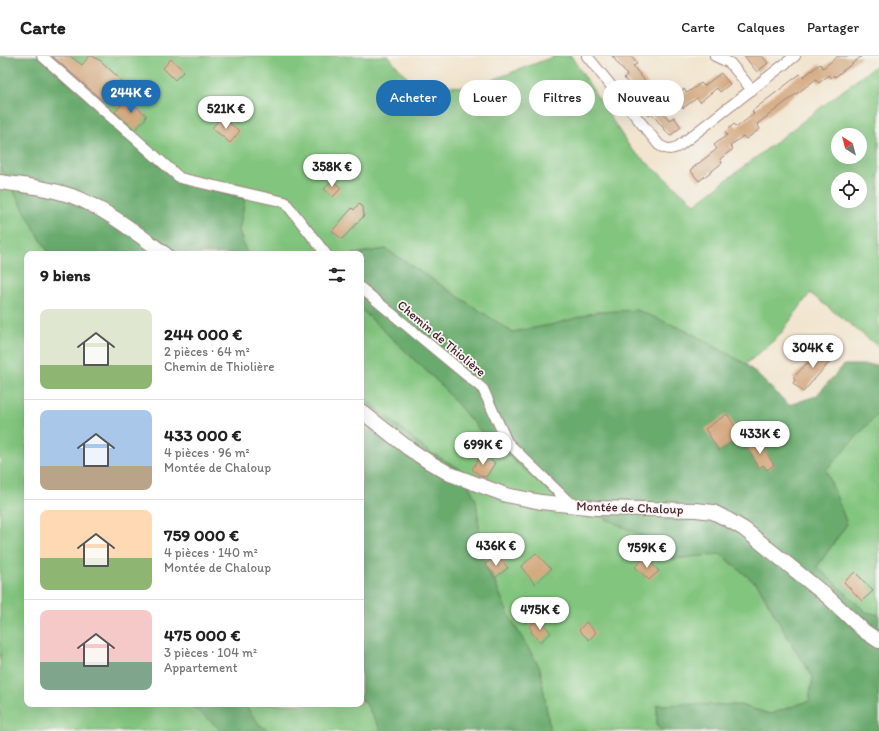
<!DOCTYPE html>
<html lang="fr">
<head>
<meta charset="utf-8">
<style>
  :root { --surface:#fff; --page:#f2f2f2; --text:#222; --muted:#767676; --line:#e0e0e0; --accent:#1f6fb2 }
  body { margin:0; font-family:Itim,sans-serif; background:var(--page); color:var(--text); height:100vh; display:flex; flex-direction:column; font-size:15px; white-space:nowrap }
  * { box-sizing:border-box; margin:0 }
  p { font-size:13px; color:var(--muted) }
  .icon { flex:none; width:22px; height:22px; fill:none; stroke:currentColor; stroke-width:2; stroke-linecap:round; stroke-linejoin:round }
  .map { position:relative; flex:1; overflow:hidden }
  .drawer { position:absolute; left:24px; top:195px; width:340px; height:456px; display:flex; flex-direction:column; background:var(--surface); border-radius:8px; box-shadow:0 4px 16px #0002 }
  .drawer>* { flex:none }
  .hud { position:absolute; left:376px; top:24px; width:380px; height:36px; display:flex; gap:8px }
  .needle { width:26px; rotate:324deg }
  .tools { position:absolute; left:831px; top:72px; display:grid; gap:8px }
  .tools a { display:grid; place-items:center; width:36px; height:36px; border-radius:50%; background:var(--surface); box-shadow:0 4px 16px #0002; font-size:20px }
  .price { position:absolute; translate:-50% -34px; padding:0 9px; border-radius:14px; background:#fff; color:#222; font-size:13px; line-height:26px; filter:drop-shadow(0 1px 2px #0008) }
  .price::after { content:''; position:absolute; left:50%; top:24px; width:12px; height:9px; margin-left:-6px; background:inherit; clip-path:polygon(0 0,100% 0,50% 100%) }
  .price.selected { background:var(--accent); color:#fff }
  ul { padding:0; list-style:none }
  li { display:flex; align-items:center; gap:12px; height:100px; padding:0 16px }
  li+li { border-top:1px solid var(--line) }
  li span { display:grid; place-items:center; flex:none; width:112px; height:80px; border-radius:8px; color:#555 }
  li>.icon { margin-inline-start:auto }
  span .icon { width:48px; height:48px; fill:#fffc; stroke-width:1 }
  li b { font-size:17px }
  h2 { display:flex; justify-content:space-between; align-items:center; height:48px; padding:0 16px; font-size:17px }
  .tag { padding:0 14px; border-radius:18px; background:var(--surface); box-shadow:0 4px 16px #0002; font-size:14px; line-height:36px }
  .tag.selected { background:var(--accent); color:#fff }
  header { display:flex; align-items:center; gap:24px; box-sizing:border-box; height:56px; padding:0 20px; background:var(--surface); border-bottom:1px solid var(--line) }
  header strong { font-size:19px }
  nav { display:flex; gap:22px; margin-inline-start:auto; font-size:14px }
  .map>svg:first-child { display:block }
  .green { fill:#82c57e; stroke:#667254; fill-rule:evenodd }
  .forest { fill:#69aa6d; stroke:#5a644c }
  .building { fill:#d4aa81 }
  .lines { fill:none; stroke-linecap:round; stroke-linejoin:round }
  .minor-casing { stroke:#9e827d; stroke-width:12 }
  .secondary-casing { stroke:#9e827d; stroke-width:16 }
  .minor { stroke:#fff; stroke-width:10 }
  .secondary { stroke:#fff; stroke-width:14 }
  .labels { text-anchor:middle; stroke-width:3.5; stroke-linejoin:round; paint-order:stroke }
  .street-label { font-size:13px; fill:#4a1f2b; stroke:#f6f6f2 }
</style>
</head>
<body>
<header>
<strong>Carte</strong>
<nav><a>Carte</a><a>Calques</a><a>Partager</a></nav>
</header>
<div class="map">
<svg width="879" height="675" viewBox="0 0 879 675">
  <rect width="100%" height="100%" fill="#f6f6f2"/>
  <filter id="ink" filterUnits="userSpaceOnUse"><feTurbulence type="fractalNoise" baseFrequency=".025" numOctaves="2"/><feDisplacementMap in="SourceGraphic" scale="8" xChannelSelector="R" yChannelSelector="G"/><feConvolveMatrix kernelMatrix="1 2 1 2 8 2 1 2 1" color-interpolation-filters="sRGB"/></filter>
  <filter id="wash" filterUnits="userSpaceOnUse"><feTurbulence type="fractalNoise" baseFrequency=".012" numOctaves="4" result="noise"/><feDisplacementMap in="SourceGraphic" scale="16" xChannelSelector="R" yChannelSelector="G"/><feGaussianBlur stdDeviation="0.9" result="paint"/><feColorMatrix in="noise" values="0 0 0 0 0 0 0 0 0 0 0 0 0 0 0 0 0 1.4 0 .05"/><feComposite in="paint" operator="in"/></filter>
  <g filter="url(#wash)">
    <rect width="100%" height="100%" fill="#f2e5cf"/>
    <!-- green -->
    <path class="green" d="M39,0H388L411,26L471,32L555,0H571L631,93L695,148L879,7V291L810,237L779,280L746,308L687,275L551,269L512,276L386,193L353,198H247L239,175L244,143L176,125ZM838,79H860V101H838ZM838,123H860V145H838Z
      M0,111L49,198H27V648H361V642L366,648L381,675H0Z
      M361,253L439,327L484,379L553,438L638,478L672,503L720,498L758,529L794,592L813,621L809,645L770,658L740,649H657V668L662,675H550L540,612L509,560L482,496L476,444L460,413L426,394L361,339Z
      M879,356V559L866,556L817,511L847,468L826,414Z"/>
    <!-- forest -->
    <path class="forest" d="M0,0H39L176,125L245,143L239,175L247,198H49L0,111Z
      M386,193L512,276L551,269L596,256L637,254L687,275L746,308L789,349L816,340L844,309H879V356L826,414L847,468L817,511L866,556L879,559V675H662L657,668V649L686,648L740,649L770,658L809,645L813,621L794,592L758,529L720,498L672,503L638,478L553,438L484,379L439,327L361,253V198H353Z
      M361,339L426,394L460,413L476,444L482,496L509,560L540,612L550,675H381L366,648L361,642Z
      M190,648H244L260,669L270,675H222Z"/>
    <g id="blocks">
      <!-- building -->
      <path class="building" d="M52,0H70L82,9L89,0H92L101,5L121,24L103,45Z
        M612,0H631L637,8L633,10L653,35L649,38L669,64L674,61L681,71L670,80L652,58L649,60L641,50L645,48L624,22L627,19Z
        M744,0H762L768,7L757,16Z
        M838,0H862L835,21L834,19L831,22L829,19L819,27L816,23L757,68L760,73L746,83L743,80L730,90L733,93L720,103L722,107L699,125L690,114L717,93L714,89L727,79L725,76L734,68L737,71L754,58L752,55L800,18L803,21L820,8L823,12Z
        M171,3L184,15L175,24L163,12Z
        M721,17L730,28L720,36L717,32L700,46L697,42L683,52L675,41L684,33L687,37L701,27L704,30Z
        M127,43L147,60L145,61L146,62L135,74L115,56Z
        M221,61L240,75L230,87L212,72Z
        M332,124L341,132L333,141L324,133Z
        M359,147L363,152L364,160L342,183L332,175L352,152L354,154Z
        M824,290L835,300L803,336L793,327L795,324L793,322L807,307L809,308Z
        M727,358L741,380L719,395L705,373Z
        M758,383L774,409L767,414L763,409L759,412L746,390Z
        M482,398L495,407L486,421L483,420L482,421L472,413Z
        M536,497L551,513L535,528L521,511Z
        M494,501L497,504L500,502L508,512L495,522L485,508Z
        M645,501L659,515L649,524L635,511Z
        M855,516L873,535L862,545L844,526Z
        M538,563L541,567L542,566L551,577L540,586L531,576L532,574L529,571Z
        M586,566L596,576L589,584L579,574Z"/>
    </g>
  </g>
  <g filter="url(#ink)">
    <use href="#blocks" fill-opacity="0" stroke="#9e827d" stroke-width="1"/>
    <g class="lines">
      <defs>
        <path id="minor" d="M42,0L180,122L285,146L326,198
          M587,0L659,89C667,94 671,94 679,90L795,0
          M715,0L730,7L752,34
          M361,232L483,333L507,386L573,450"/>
        <path id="secondary" d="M0,126C24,129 49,132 72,140C106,153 136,177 165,198
          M361,355L408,392L429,406L450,418L506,439L541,446L596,452L696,454L713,456L727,463L744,473L828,541L864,575L879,585"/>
      </defs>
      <!-- minor casing -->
      <use href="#minor" class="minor-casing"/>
      <!-- secondary casing -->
      <use href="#secondary" class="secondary-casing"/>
      <!-- minor -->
      <use href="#minor" class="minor"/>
      <!-- secondary -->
      <use href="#secondary" class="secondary"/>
    </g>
  </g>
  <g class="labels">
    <!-- street labels -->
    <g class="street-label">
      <text transform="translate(442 282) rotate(40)" y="5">Chemin de Thiolière</text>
      <text transform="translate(630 451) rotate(2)" y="5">Montée de Chaloup</text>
    </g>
  </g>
</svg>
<div class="tools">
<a><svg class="needle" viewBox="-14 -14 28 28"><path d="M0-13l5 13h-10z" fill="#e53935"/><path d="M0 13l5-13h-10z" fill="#767676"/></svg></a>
<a><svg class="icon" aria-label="locate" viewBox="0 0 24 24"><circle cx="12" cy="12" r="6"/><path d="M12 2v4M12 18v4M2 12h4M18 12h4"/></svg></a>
</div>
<b class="price selected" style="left:131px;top:58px">244K €</b>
<b class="price" style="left:226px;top:74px">521K €</b>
<b class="price" style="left:332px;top:132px">358K €</b>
<b class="price" style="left:813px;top:313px">304K €</b>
<b class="price" style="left:760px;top:399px">433K €</b>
<b class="price" style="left:483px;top:410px">699K €</b>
<b class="price" style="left:496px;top:511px">436K €</b>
<b class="price" style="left:647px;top:513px">759K €</b>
<b class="price" style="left:540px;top:575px">475K €</b>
<div class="hud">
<a class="tag selected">Acheter</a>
<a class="tag">Louer</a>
<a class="tag">Filtres</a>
<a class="tag">Nouveau</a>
</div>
<section class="drawer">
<h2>9 biens<svg class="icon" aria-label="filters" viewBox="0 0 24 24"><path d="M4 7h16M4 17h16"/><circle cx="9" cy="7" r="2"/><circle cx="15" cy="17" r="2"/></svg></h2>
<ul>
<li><span style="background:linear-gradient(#dfe7d0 70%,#8fb573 0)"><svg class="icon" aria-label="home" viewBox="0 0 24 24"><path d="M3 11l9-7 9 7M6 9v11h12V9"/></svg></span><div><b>244 000 €</b><p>2 pièces · 64 m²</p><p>Chemin de Thiolière</p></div></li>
<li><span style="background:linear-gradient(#a9c7e8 70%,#b9a48a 0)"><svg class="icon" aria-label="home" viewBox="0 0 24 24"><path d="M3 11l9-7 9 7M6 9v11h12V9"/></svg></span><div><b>433 000 €</b><p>4 pièces · 96 m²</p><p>Montée de Chaloup</p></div></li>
<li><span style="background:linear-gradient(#ffd9b3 60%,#8fb573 0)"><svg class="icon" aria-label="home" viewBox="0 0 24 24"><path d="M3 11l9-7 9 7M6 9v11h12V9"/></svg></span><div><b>759 000 €</b><p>4 pièces · 140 m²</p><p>Montée de Chaloup</p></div></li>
<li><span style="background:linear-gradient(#f6c9c9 65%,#7fa58c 0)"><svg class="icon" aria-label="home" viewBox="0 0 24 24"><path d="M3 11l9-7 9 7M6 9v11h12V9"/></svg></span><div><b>475 000 €</b><p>3 pièces · 104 m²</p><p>Appartement</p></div></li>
</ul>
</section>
</div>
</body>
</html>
